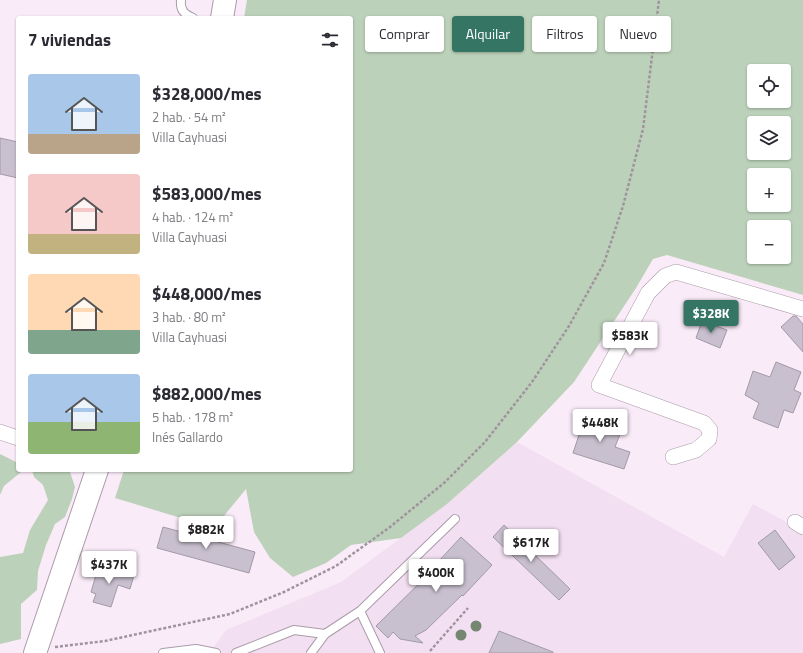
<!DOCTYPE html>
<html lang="es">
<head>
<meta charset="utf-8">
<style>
  :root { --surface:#fff; --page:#f7f7f7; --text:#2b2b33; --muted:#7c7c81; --accent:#347564 }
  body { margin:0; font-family:"Titillium Web",sans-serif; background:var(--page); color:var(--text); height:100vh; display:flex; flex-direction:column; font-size:15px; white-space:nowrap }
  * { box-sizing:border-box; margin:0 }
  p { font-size:13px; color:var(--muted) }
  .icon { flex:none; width:22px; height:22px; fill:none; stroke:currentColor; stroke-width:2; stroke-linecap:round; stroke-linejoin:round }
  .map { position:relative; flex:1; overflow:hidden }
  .drawer { position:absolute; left:16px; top:16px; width:337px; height:456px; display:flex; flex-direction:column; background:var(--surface); border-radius:4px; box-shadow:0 1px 3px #0004 }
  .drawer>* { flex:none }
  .banner { position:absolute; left:365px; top:16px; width:378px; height:36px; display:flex; gap:8px }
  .buttons { position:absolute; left:747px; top:64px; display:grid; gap:8px }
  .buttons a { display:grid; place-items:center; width:44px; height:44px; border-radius:4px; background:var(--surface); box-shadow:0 1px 3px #0004; font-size:20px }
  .price { position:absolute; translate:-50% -34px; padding:0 9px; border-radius:4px; background:#fff; color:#222; font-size:13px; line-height:26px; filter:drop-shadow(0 1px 2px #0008) }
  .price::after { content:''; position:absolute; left:50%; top:24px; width:12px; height:9px; margin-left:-6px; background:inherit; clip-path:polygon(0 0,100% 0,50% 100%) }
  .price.on { background:var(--accent); color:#fff }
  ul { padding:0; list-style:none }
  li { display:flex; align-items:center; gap:12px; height:100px; padding:0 12px }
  li span { display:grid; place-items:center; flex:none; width:112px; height:80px; border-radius:4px; color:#555 }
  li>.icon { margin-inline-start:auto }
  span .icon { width:48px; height:48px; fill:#fffc; stroke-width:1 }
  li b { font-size:17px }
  h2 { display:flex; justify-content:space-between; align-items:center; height:48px; padding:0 12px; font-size:17px }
  .chip { padding:0 14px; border-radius:4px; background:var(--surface); box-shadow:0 1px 3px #0004; font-size:14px; line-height:36px }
  .chip.on { background:var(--accent); color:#fff }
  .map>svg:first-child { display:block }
  .built { fill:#f3dff2 }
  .green { fill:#bcd1b9; fill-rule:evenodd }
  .building { fill:#c9c0cf; stroke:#a29aa8 }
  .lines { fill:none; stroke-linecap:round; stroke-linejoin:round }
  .lane-casing { stroke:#aa9ca8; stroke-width:10 }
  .street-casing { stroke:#aa9ca8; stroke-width:16 }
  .highway-casing { stroke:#aa9ca8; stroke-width:24 }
  .path { stroke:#9f949e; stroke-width:2.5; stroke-dasharray:3 2; stroke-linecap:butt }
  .lane { stroke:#fff; stroke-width:8 }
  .street { stroke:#fff; stroke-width:15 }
  .highway { stroke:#fff; stroke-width:22 }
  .tree { fill:#758671 }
</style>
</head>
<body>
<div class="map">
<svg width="803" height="653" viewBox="0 0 803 653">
  <rect width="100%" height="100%" fill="#faebf8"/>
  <!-- built -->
  <path class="built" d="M517,442L724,557L753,504L803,531V653H209L226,630L341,582L447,504Z"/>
  <!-- green -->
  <path class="green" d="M247,0H803V295L667,255L653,259L636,288L574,382L517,442L447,504L401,538L351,545L326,563L293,577L270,558L254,532L246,489L214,528L115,498L124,470H351V18H244ZM754,71H784V101H754ZM754,123H784V153H754ZM754,175H784V205H754ZM754,227H784V257H754Z
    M0,454L18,463V470H22L21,472L4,486L0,495Z
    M32,470H66L70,472L75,487L72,499L65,517L55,524L46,545L38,571L37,590L21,604V639L0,644V557L23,553L30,530L48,500L43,485L34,477Z"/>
  <!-- building -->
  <path class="building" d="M0,138L18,142V178L0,174Z
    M793,316H796L803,324V352L781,327Z
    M702,321L727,330L720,348L696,338Z
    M776,362L801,372L794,390L801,393L793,413L784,410L778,428L753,418L759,403L745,395L753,371L770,377Z
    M581,415L622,429L615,447L630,452L624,469L573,453L580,432L576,431Z
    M504,525L570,589L559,600L493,537Z
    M163,527L255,552L249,573L157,548Z
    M775,530L795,557L779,570L758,543Z
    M461,537L492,565L463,596L462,595L426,630L415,636L423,643L400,639L393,632L388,638L376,626L439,564L437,563Z
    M99,565L134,575L130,589L118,585L111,607L93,602L96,594L91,592Z
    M499,631L553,652V653H489Z"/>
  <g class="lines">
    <defs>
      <path id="lane" d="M181,0C180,10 184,14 193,18
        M360,611L380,653
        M163,653L196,649L216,653
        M236,653L294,630L325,634
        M311,653L325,634L360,611L455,519"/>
      <path id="street" d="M0,432L18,438
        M673,457L696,450L709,439L710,430L704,423L599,385L648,293L665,276L676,272L803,309
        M795,522L803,527"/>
      <path id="highway" d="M222,18L225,0
        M35,653L97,470"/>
    </defs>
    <!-- lane casing -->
    <use href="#lane" class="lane-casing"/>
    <!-- street casing -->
    <use href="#street" class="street-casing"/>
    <!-- highway casing -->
    <use href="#highway" class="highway-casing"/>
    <!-- path -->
    <path class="path" d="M55,647L105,641L230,614L284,592L336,566L390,527L444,483L485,442L532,382L569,326L604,263L623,206L643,129L659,0
      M430,651L468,608"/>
    <!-- lane -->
    <use href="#lane" class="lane"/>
    <!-- street -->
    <use href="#street" class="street"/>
    <!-- highway -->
    <use href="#highway" class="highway"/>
  </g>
  <!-- trees -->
  <g class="tree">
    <circle cx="476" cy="626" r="5.5"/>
    <circle cx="461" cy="635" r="5.5"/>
  </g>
</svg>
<div class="buttons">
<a><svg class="icon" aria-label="locate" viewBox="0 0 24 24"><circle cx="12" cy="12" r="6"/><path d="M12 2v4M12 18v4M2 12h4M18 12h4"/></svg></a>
<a><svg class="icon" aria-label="layers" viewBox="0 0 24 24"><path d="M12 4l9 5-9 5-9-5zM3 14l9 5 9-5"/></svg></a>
<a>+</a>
<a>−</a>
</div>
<b class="price on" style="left:711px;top:334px">$328K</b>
<b class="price" style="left:630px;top:356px">$583K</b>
<b class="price" style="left:600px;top:443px">$448K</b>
<b class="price" style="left:206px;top:550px">$882K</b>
<b class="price" style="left:531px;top:563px">$617K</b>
<b class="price" style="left:109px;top:585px">$437K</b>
<b class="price" style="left:436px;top:593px">$400K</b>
<div class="banner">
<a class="chip">Comprar</a>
<a class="chip on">Alquilar</a>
<a class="chip">Filtros</a>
<a class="chip">Nuevo</a>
</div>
<section class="drawer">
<h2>7 viviendas<svg class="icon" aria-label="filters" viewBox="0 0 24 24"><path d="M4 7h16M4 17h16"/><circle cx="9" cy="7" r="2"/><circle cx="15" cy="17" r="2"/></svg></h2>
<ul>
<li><span style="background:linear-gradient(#a9c7e8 75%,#b9a48a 0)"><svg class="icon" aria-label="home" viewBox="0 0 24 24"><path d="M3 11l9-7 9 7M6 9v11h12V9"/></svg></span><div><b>$328,000/mes</b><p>2 hab. · 54 m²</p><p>Villa Cayhuasi</p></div></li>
<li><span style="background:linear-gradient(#f6c9c9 75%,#c2b280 0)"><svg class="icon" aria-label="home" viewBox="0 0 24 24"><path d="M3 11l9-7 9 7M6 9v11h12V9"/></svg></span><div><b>$583,000/mes</b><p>4 hab. · 124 m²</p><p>Villa Cayhuasi</p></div></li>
<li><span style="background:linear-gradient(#ffd9b3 70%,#7fa58c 0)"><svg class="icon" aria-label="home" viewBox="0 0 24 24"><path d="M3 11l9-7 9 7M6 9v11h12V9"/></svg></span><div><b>$448,000/mes</b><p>3 hab. · 80 m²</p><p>Villa Cayhuasi</p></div></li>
<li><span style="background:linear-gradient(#a9c7e8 60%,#8fb573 0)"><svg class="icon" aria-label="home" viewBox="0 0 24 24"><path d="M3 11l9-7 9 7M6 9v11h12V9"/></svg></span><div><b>$882,000/mes</b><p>5 hab. · 178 m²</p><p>Inés Gallardo</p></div></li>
</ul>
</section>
</div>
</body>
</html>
